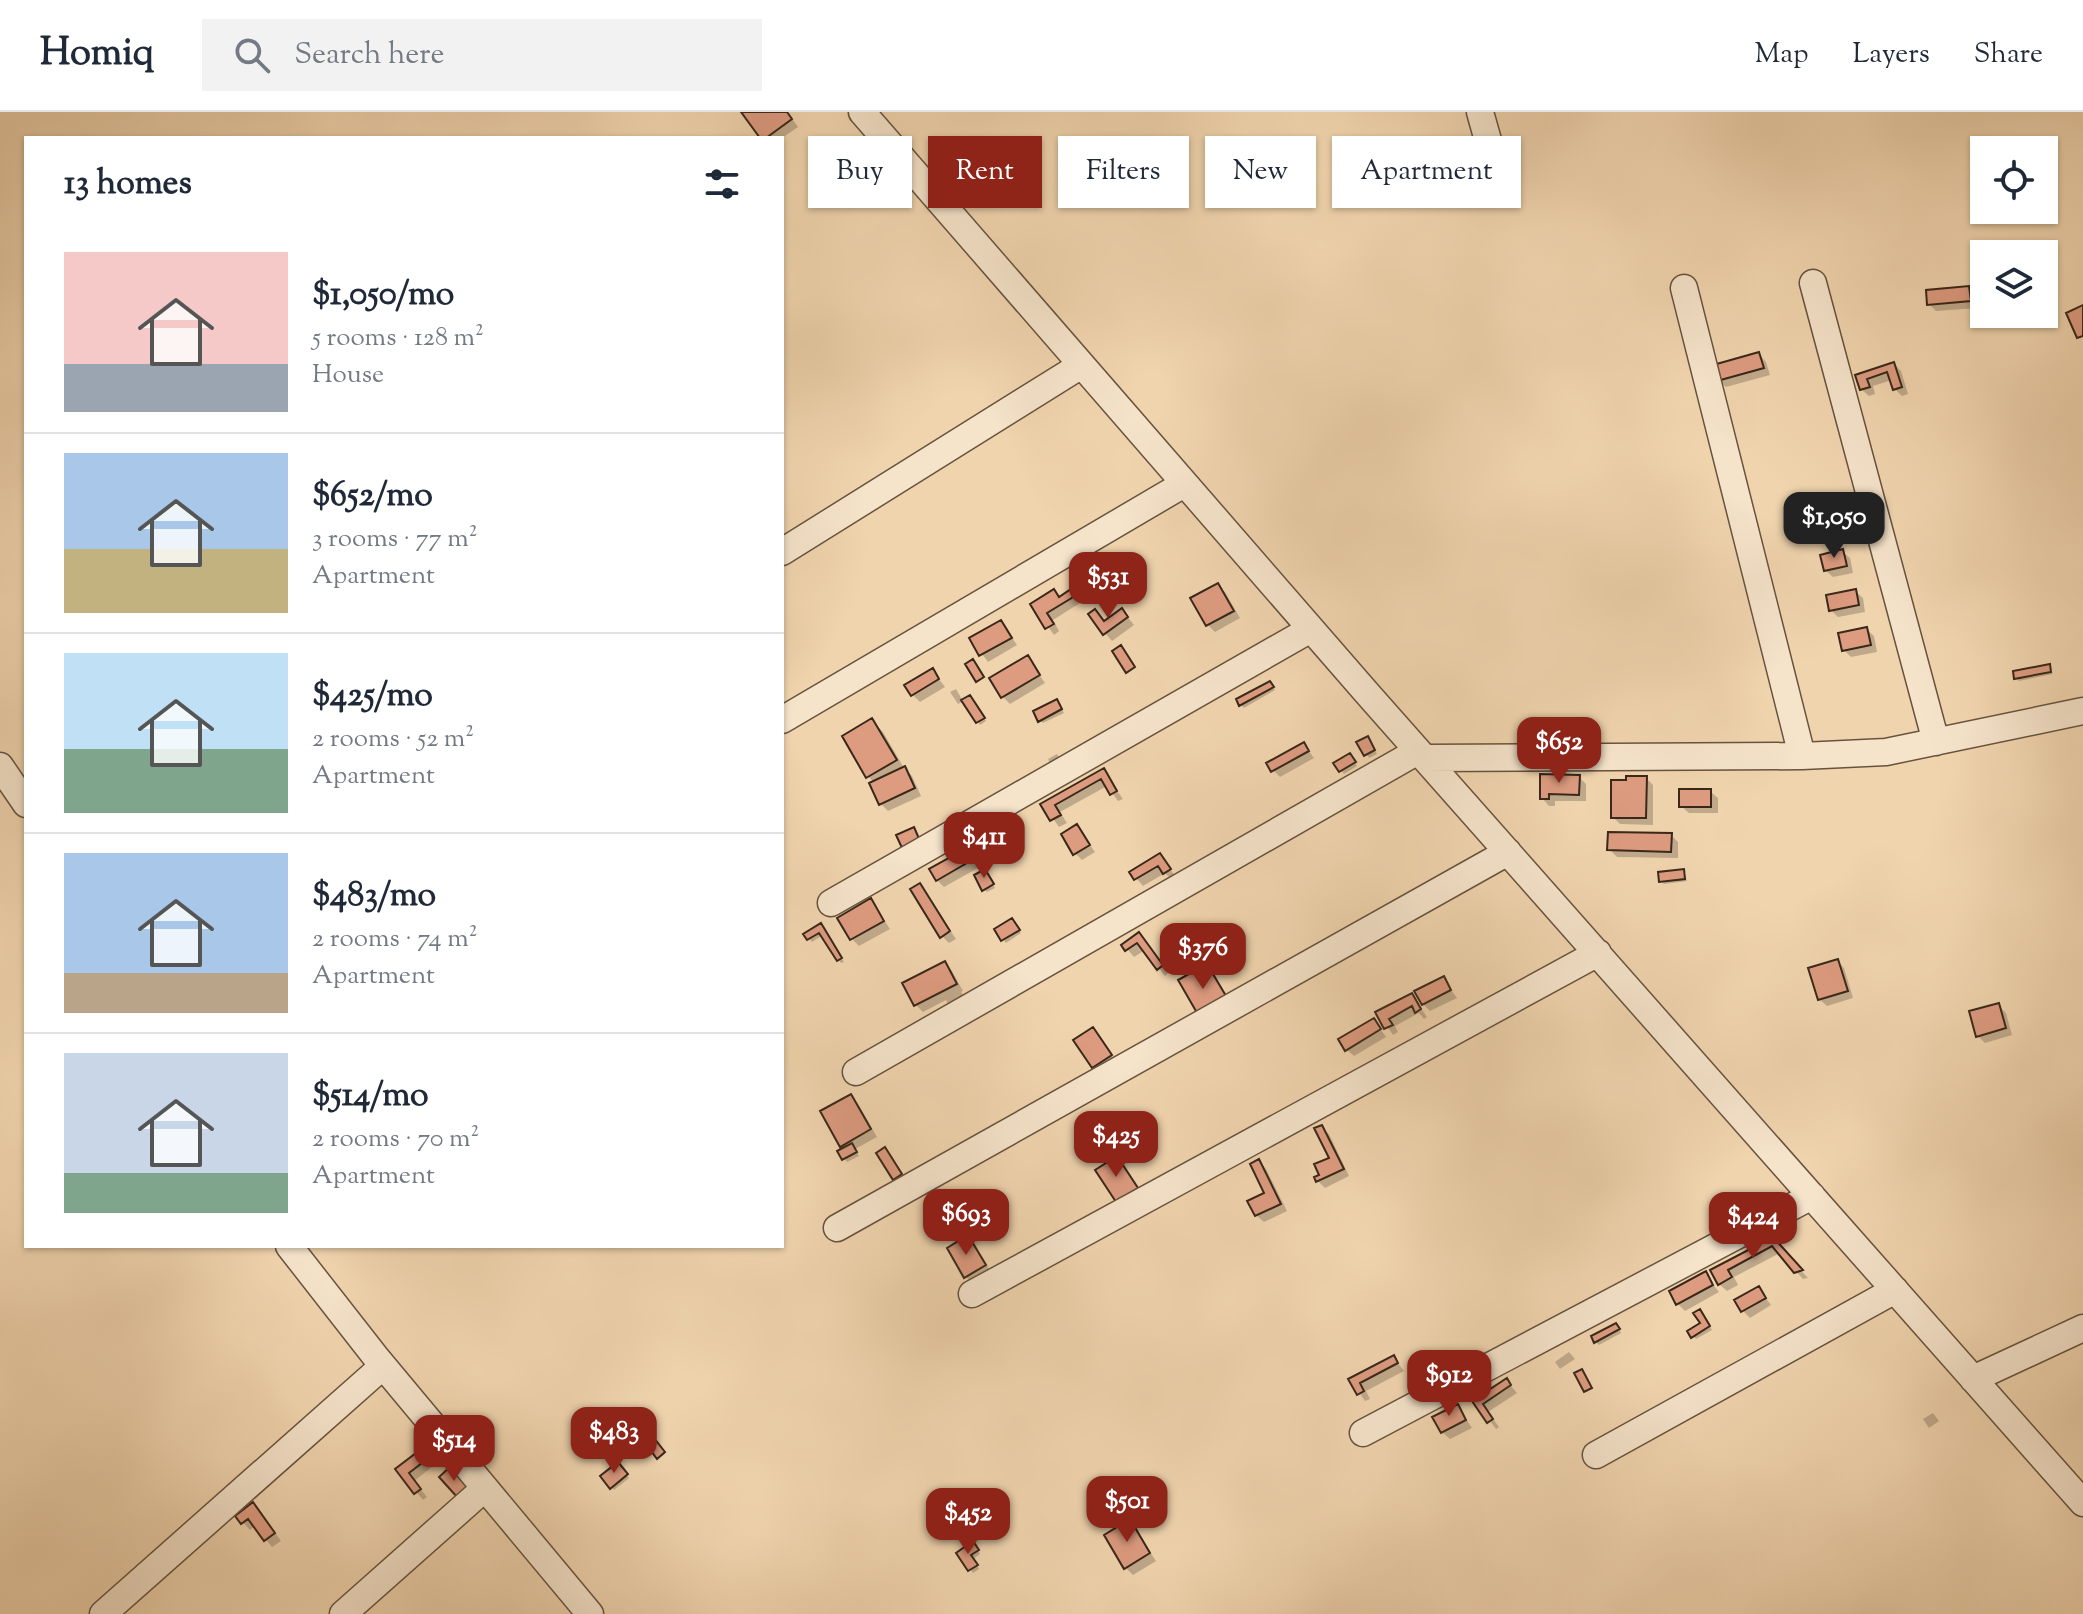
<!DOCTYPE html>
<html lang="en">
<head>
<meta charset="utf-8">
<style>
  :root { --surface:#fff; --page:#f2f2f3; --text:#1f2937; --muted:#747a83; --line:#e0e1e3; --accent:#8f2418 }
  body { margin:0; font-family:"Sorts Mill Goudy",serif; background:var(--page); color:var(--text); height:100vh; display:flex; flex-direction:column; font-size:30px; white-space:nowrap }
  * { box-sizing:border-box; margin:0 }
  p { font-size:26px; color:var(--muted) }
  .icon { flex:none; width:44px; height:44px; fill:none; stroke:currentColor; stroke-width:2; stroke-linecap:round; stroke-linejoin:round }
  .map { position:relative; flex:1; overflow:hidden }
  .sheet { position:absolute; left:24px; top:24px; width:760px; height:1112px; display:flex; flex-direction:column; background:var(--surface); border-radius:0px; box-shadow:0 2px 6px #0004 }
  .sheet>* { flex:none }
  .top-card { position:absolute; left:808px; top:24px; width:760px; height:72px; display:flex; gap:16px }
  .tools { position:absolute; left:1970px; top:24px; display:grid; gap:16px }
  .tools a { display:grid; place-items:center; width:88px; height:88px; border-radius:0px; background:var(--surface); box-shadow:0 2px 6px #0004; font-size:40px }
  .price { position:absolute; translate:-50% -68px; padding:0 18px; border-radius:16px; background:var(--accent); color:#fff; font-size:26px; line-height:52px; filter:drop-shadow(0 2px 4px #0008) }
  .price::after { content:''; position:absolute; left:50%; top:48px; width:24px; height:18px; margin-left:-12px; background:inherit; clip-path:polygon(0 0,100% 0,50% 100%) }
  .price.current { background:#222; color:#fff }
  ul { padding:0; list-style:none }
  li { display:flex; align-items:center; gap:24px; height:200px; padding:0 40px }
  li+li { border-top:2px solid var(--line) }
  li span { display:grid; place-items:center; flex:none; width:224px; height:160px; border-radius:0px; color:#555 }
  li>.icon { margin-inline-start:auto }
  span .icon { width:96px; height:96px; fill:#fffc; stroke-width:1 }
  li b { font-size:34px }
  h2 { display:flex; justify-content:space-between; align-items:center; height:96px; padding:0 40px; font-size:34px }
  .tag { padding:0 28px; border-radius:0px; background:var(--surface); box-shadow:0 2px 6px #0004; font-size:28px; line-height:72px }
  .tag.current { background:var(--accent); color:#fff }
  header { display:flex; align-items:center; gap:48px; box-sizing:border-box; height:112px; padding:0 40px; background:var(--surface); border-bottom:2px solid var(--line) }
  header strong { font-size:38px }
  nav { display:flex; gap:44px; margin-inline-start:auto; font-size:28px }
  .search { width:560px; height:72px; background:var(--page); display:flex; align-items:center; gap:20px; box-sizing:border-box; padding:0 28px; border-radius:0px; color:var(--muted); font-size:30px }
  .map>svg:first-child { display:block }
  .shadow { fill:#0003 }
  .building { fill:#dd9b80; stroke:#392819; stroke-width:2 }
  .lines { fill:none; stroke-linecap:round; stroke-linejoin:round }
  .minor-casing { stroke:#67533e; stroke-width:29 }
  .minor { stroke:#f5e3ca; stroke-width:26 }
</style>
</head>
<body>
<header>
<strong>Homiq</strong>
<div class="search"><svg class="icon" aria-label="search" viewBox="0 0 24 24"><circle cx="10" cy="10" r="6"/><path d="M15 15l6 6"/></svg>Search here</div>
<nav><a>Map</a><a>Layers</a><a>Share</a></nav>
</header>
<div class="map">
<svg width="2083" height="1502" viewBox="0 0 2083 1502">
  <rect width="100%" height="100%" fill="#f0d4ae"/>
  <filter id="stains"><feTurbulence type="fractalNoise" baseFrequency=".0025" numOctaves="4"/><feColorMatrix values="0 0 0 0 .2 0 0 0 0 .09 0 0 0 0 .02 0 0 0 .5 -.17"/></filter>
  <radialGradient id="worn" r=".72"><stop offset=".6" stop-color="#630" stop-opacity="0"/><stop offset="1" stop-color="#630" stop-opacity=".3"/></radialGradient>
  <!-- shadow -->
  <path class="shadow" d="M743,0H787L798,15L782,26H762Z
    M1969,176L1976,184L1977,196L1936,199L1929,192Z
    M1759,242L1766,250L1770,263L1726,275L1719,268Z
    M1894,252L1901,259L1908,282L1902,284L1895,277L1892,268L1873,274L1875,282L1869,284L1861,277L1857,264Z
    M1842,439L1850,446L1853,461L1833,465L1825,458Z
    M1125,447L1144,472L1136,476L1128,469L1103,483L1096,476Z
    M1217,473L1225,480L1240,506L1215,520L1208,513Z
    M1054,479L1061,486L1071,480L1080,491L1053,508L1059,519L1054,523L1032,492Z
    M1855,479L1863,486L1865,500L1838,505L1831,498Z
    M1122,498L1134,513L1112,529L1105,521V510Z
    M1001,510L1017,533L988,550L971,527Z
    M1866,517L1874,524L1877,540L1851,545L1844,538Z
    M1027,545L1045,571L1010,592L1003,585Z
    M2049,554L2053,562L2019,569L2016,566Z
    M932,558L945,575L920,590L913,583Z
    M1273,574L1275,578L1244,596L1241,593Z
    M956,577L963,589L973,588L986,609L980,613L964,589L958,592L950,580Z
    M1059,592L1064,601L1043,611L1040,608Z
    M872,609L883,620L904,656L912,664L921,684L888,699L881,692L874,671L868,664Z
    M1370,630L1377,642L1369,646L1359,631Z
    M1304,633L1314,646L1280,665L1273,658Z
    M1057,642L1064,653L1052,655L1048,647Z
    M1353,646L1357,654L1344,662L1336,652Z
    M1103,659L1123,687L1118,689L1107,674L1060,700L1067,711L1059,715L1043,692Z
    M1542,664L1579,665L1586,672V689H1555V694H1549L1542,686Z
    M1646,666L1653,673V713L1620,712L1613,705Z
    M1710,679L1718,686V701H1689L1681,694Z
    M1077,715L1095,740L1082,748L1075,741Z
    M1671,723L1678,730V746L1617,745L1609,737Z
    M965,739L978,756L944,775L937,768Z
    M1160,744L1176,765L1172,768L1165,761L1143,774L1132,761Z
    M1683,759L1687,769L1664,772L1661,769Z
    M988,762L995,776L987,780L984,777Z
    M919,773L956,827L949,831L942,824Z
    M871,789L890,817L859,834L852,827Z
    M1015,811L1021,821L1006,831L996,818Z
    M823,817L844,850L841,851L823,823L812,830L806,823Z
    M1146,829L1168,861L1165,864L1145,838L1134,845L1124,833Z
    M1837,849L1844,856L1853,886L1827,894L1819,887Z
    M945,851L952,859L963,879L961,880L966,886L952,900L946,888L923,900L916,893Z
    M1443,867L1457,886L1430,899L1423,892Z
    M1412,883L1427,905L1424,907L1419,901L1395,914L1398,920L1393,923L1378,901Z
    M1999,894L2006,901L2012,923L1985,931L1978,924Z
    M1374,908L1386,925L1354,944L1346,937Z
    M1093,917L1117,951L1100,962L1093,955Z
    M850,985L858,992L877,1025L855,1037L859,1044L847,1050L840,1040L845,1037L842,1033Z
    M1321,1015L1329,1022L1349,1064L1325,1076L1318,1069L1332,1047Z
    M1259,1050L1266,1057L1287,1099L1264,1110L1256,1103L1267,1082Z
    M968,1126L992,1161L973,1172L966,1165Z
    M1773,1128L1808,1166L1803,1167L1780,1141L1734,1165L1738,1173L1727,1179L1719,1172L1712,1159Z
    M1705,1162L1719,1180L1685,1199L1678,1192Z
    M1758,1176L1771,1193L1750,1206L1743,1199Z
    M1703,1202L1712,1218L1696,1227L1693,1224L1702,1212Z
    M1619,1216L1621,1221L1599,1233L1596,1230Z
    M1569,1240L1575,1247L1560,1257L1555,1250Z
    M1393,1245L1404,1259L1366,1279L1370,1287L1365,1289L1351,1268Z
    M1506,1268L1517,1281L1488,1300L1499,1315L1496,1317L1475,1289Z
    M1457,1294L1472,1316L1450,1327L1442,1320Z
    M1933,1301L1939,1309L1929,1316L1923,1307Z
    M424,1338L436,1352L414,1369L427,1385L423,1388L398,1358Z
    M618,1352L629,1366L614,1378L603,1365Z
    M260,1400L281,1429L272,1435L255,1414L250,1418L237,1404Z
    M1130,1410L1156,1449L1133,1463L1126,1456Z
    M976,1435L980,1442L973,1447L979,1457L973,1461L958,1441Z"/>
  <!-- building -->
  <path class="building" d="M741,0H787L792,7L766,26H760Z
    M1969,174L1971,189L1927,193L1926,178Z
    M2083,193V224L2077,226L2066,201Z
    M1759,240L1764,256L1717,269L1713,253Z
    M1894,250L1902,275L1893,278L1887,260L1867,267L1870,275L1860,278L1855,263Z
    M1843,437L1847,454L1824,459L1820,443Z
    M1126,444L1138,464L1128,471L1122,461L1095,477L1088,466Z
    M1218,471L1234,499L1206,514L1190,486Z
    M1054,477L1059,485L1071,477L1075,484L1047,501L1054,512L1045,517L1030,492Z
    M1856,477L1859,493L1829,499L1826,483Z
    M1122,496L1128,505L1103,523L1088,502L1095,497L1104,509Z
    M1001,508L1012,526L979,544L969,526Z
    M1867,515L1871,533L1842,539L1838,521Z
    M1121,533L1135,555L1126,561L1112,539Z
    M1028,543L1040,563L1001,586L989,566Z
    M973,547L984,565L976,570L965,552Z
    M2050,552L2051,560L2014,567L2013,559Z
    M933,556L939,567L911,584L904,573Z
    M1270,569L1274,575L1239,594L1236,587Z
    M970,583L985,606L976,611L961,588Z
    M1057,587L1062,597L1038,610L1033,599Z
    M872,606L897,648L866,666L842,624Z
    M1368,624L1375,638L1364,644L1356,630Z
    M1304,630L1309,639L1271,660L1266,651Z
    M1350,641L1356,650L1339,660L1333,651Z
    M905,654L915,676L879,693L869,671Z
    M1104,656L1117,679L1110,683L1101,667L1055,693L1061,703L1050,709L1040,692Z
    M1540,662L1580,663L1579,683L1549,682V687H1540Z
    M1626,664H1647L1646,706H1611V668H1626Z
    M1679,677H1711V695H1679Z
    M1077,712L1090,733L1073,743L1061,722Z
    M914,715L920,729L902,736L896,723Z
    M1608,720L1672,721L1671,740L1607,738Z
    M965,737L972,748L936,769L929,757Z
    M1160,741L1171,757L1163,762L1158,754L1134,768L1129,760Z
    M985,757L994,772L982,779L974,763Z
    M1684,757L1685,767L1659,770L1658,760Z
    M920,771L950,819L940,826L910,777Z
    M871,786L884,809L850,828L837,806Z
    M1012,806L1020,818L1001,829L994,817Z
    M821,811L842,846L837,849L819,821L807,828L803,822Z
    M1139,820L1163,853L1157,858L1137,831L1125,839L1121,833Z
    M1838,847L1848,879L1818,888L1808,856Z
    M945,849L957,872L914,894L902,871Z
    M1207,852L1229,889L1200,906L1178,868Z
    M1444,864L1451,878L1422,893L1414,879Z
    M1412,881L1421,897L1415,901L1412,894L1389,907L1393,913L1384,917L1375,900Z
    M1999,891L2006,916L1976,925L1969,899Z
    M1374,906L1381,917L1345,939L1338,927Z
    M1093,915L1112,943L1092,956L1073,928Z
    M851,982L871,1017L840,1035L820,999Z
    M1322,1013L1344,1057L1316,1070L1314,1065L1319,1063L1314,1052L1329,1046L1314,1016Z
    M852,1031L857,1040L842,1048L837,1039Z
    M885,1035L902,1062L893,1068L876,1041Z
    M1117,1044L1138,1076L1116,1090L1095,1058Z
    M1259,1047L1281,1092L1255,1104L1247,1089L1264,1081L1250,1052Z
    M968,1123L986,1153L964,1166L947,1136Z
    M1773,1125L1803,1158L1794,1161L1772,1134L1728,1158L1732,1165L1718,1173L1710,1158Z
    M1706,1159L1713,1173L1676,1193L1669,1179Z
    M1759,1174L1766,1186L1741,1200L1734,1188Z
    M1700,1197L1710,1214L1691,1226L1687,1219L1700,1211L1693,1201Z
    M1616,1211L1620,1217L1594,1231L1591,1224Z
    M1394,1243L1398,1251L1360,1271L1364,1279L1357,1283L1348,1267Z
    M1582,1257L1592,1276L1584,1280L1574,1261Z
    M1507,1266L1511,1273L1483,1292L1493,1307L1487,1311L1472,1289Z
    M1458,1292L1466,1308L1441,1321L1432,1305Z
    M654,1326L665,1340L657,1347L646,1332Z
    M424,1335L431,1344L409,1361L421,1377L414,1382L395,1357Z
    M618,1350L628,1362L610,1377L600,1364Z
    M450,1355L469,1377L458,1386L439,1365Z
    M253,1390L275,1421L264,1429L248,1407L241,1412L235,1404Z
    M1130,1407L1150,1441L1124,1457L1104,1423Z
    M973,1429L979,1438L971,1443L978,1453L968,1459L956,1441Z"/>
  <g class="lines">
    <defs>
      <path id="minor" d="M862,0L1366,580L2083,1391
        M1480,0L1489,32
        M1813,171L1936,630
        M1684,176L1802,644
        M782,440L1080,254
        M782,608L1184,372
        M1425,646L1802,644L1886,640L2083,599
        M0,654L26,692
        M831,791L1311,517
        M856,960L1418,639
        M837,1116L1508,740
        M289,1134L375,1244L590,1502
        M972,1182L1598,841
        M1973,1267L2083,1216
        M1363,1321L1812,1084
        M1596,1343L1895,1178
        M103,1502L383,1254
        M343,1502L485,1376"/>
    </defs>
    <!-- minor casing -->
    <use href="#minor" class="minor-casing"/>
    <!-- minor -->
    <use href="#minor" class="minor"/>
  </g>
  <rect width="100%" height="100%" filter="url(#stains)"/>
  <rect width="100%" height="100%" fill="url(#worn)"/>
</svg>
<div class="tools">
<a><svg class="icon" aria-label="locate" viewBox="0 0 24 24"><circle cx="12" cy="12" r="6"/><path d="M12 2v4M12 18v4M2 12h4M18 12h4"/></svg></a>
<a><svg class="icon" aria-label="layers" viewBox="0 0 24 24"><path d="M12 4l9 5-9 5-9-5zM3 14l9 5 9-5"/></svg></a>
</div>
<b class="price current" style="left:1834px;top:448px">$1,050</b>
<b class="price" style="left:1108px;top:508px">$531</b>
<b class="price" style="left:1559px;top:673px">$652</b>
<b class="price" style="left:984px;top:768px">$411</b>
<b class="price" style="left:1203px;top:879px">$376</b>
<b class="price" style="left:1116px;top:1067px">$425</b>
<b class="price" style="left:966px;top:1145px">$693</b>
<b class="price" style="left:1753px;top:1148px">$424</b>
<b class="price" style="left:1449px;top:1306px">$912</b>
<b class="price" style="left:614px;top:1363px">$483</b>
<b class="price" style="left:454px;top:1371px">$514</b>
<b class="price" style="left:1127px;top:1432px">$501</b>
<b class="price" style="left:968px;top:1444px">$452</b>
<div class="top-card">
<a class="tag">Buy</a>
<a class="tag current">Rent</a>
<a class="tag">Filters</a>
<a class="tag">New</a>
<a class="tag">Apartment</a>
</div>
<section class="sheet">
<h2>13 homes<svg class="icon" aria-label="filters" viewBox="0 0 24 24"><path d="M4 7h16M4 17h16"/><circle cx="9" cy="7" r="2"/><circle cx="15" cy="17" r="2"/></svg></h2>
<ul>
<li><span style="background:linear-gradient(#f6c9c9 70%,#9aa5b1 0)"><svg class="icon" aria-label="home" viewBox="0 0 24 24"><path d="M3 11l9-7 9 7M6 9v11h12V9"/></svg></span><div><b>$1,050/mo</b><p>5 rooms · 128 m²</p><p>House</p></div></li>
<li><span style="background:linear-gradient(#a9c7e8 60%,#c2b280 0)"><svg class="icon" aria-label="home" viewBox="0 0 24 24"><path d="M3 11l9-7 9 7M6 9v11h12V9"/></svg></span><div><b>$652/mo</b><p>3 rooms · 77 m²</p><p>Apartment</p></div></li>
<li><span style="background:linear-gradient(#bfe0f5 60%,#7fa58c 0)"><svg class="icon" aria-label="home" viewBox="0 0 24 24"><path d="M3 11l9-7 9 7M6 9v11h12V9"/></svg></span><div><b>$425/mo</b><p>2 rooms · 52 m²</p><p>Apartment</p></div></li>
<li><span style="background:linear-gradient(#a9c7e8 75%,#b9a48a 0)"><svg class="icon" aria-label="home" viewBox="0 0 24 24"><path d="M3 11l9-7 9 7M6 9v11h12V9"/></svg></span><div><b>$483/mo</b><p>2 rooms · 74 m²</p><p>Apartment</p></div></li>
<li><span style="background:linear-gradient(#c9d6e8 75%,#7fa58c 0)"><svg class="icon" aria-label="home" viewBox="0 0 24 24"><path d="M3 11l9-7 9 7M6 9v11h12V9"/></svg></span><div><b>$514/mo</b><p>2 rooms · 70 m²</p><p>Apartment</p></div></li>
</ul>
</section>
</div>
</body>
</html>
